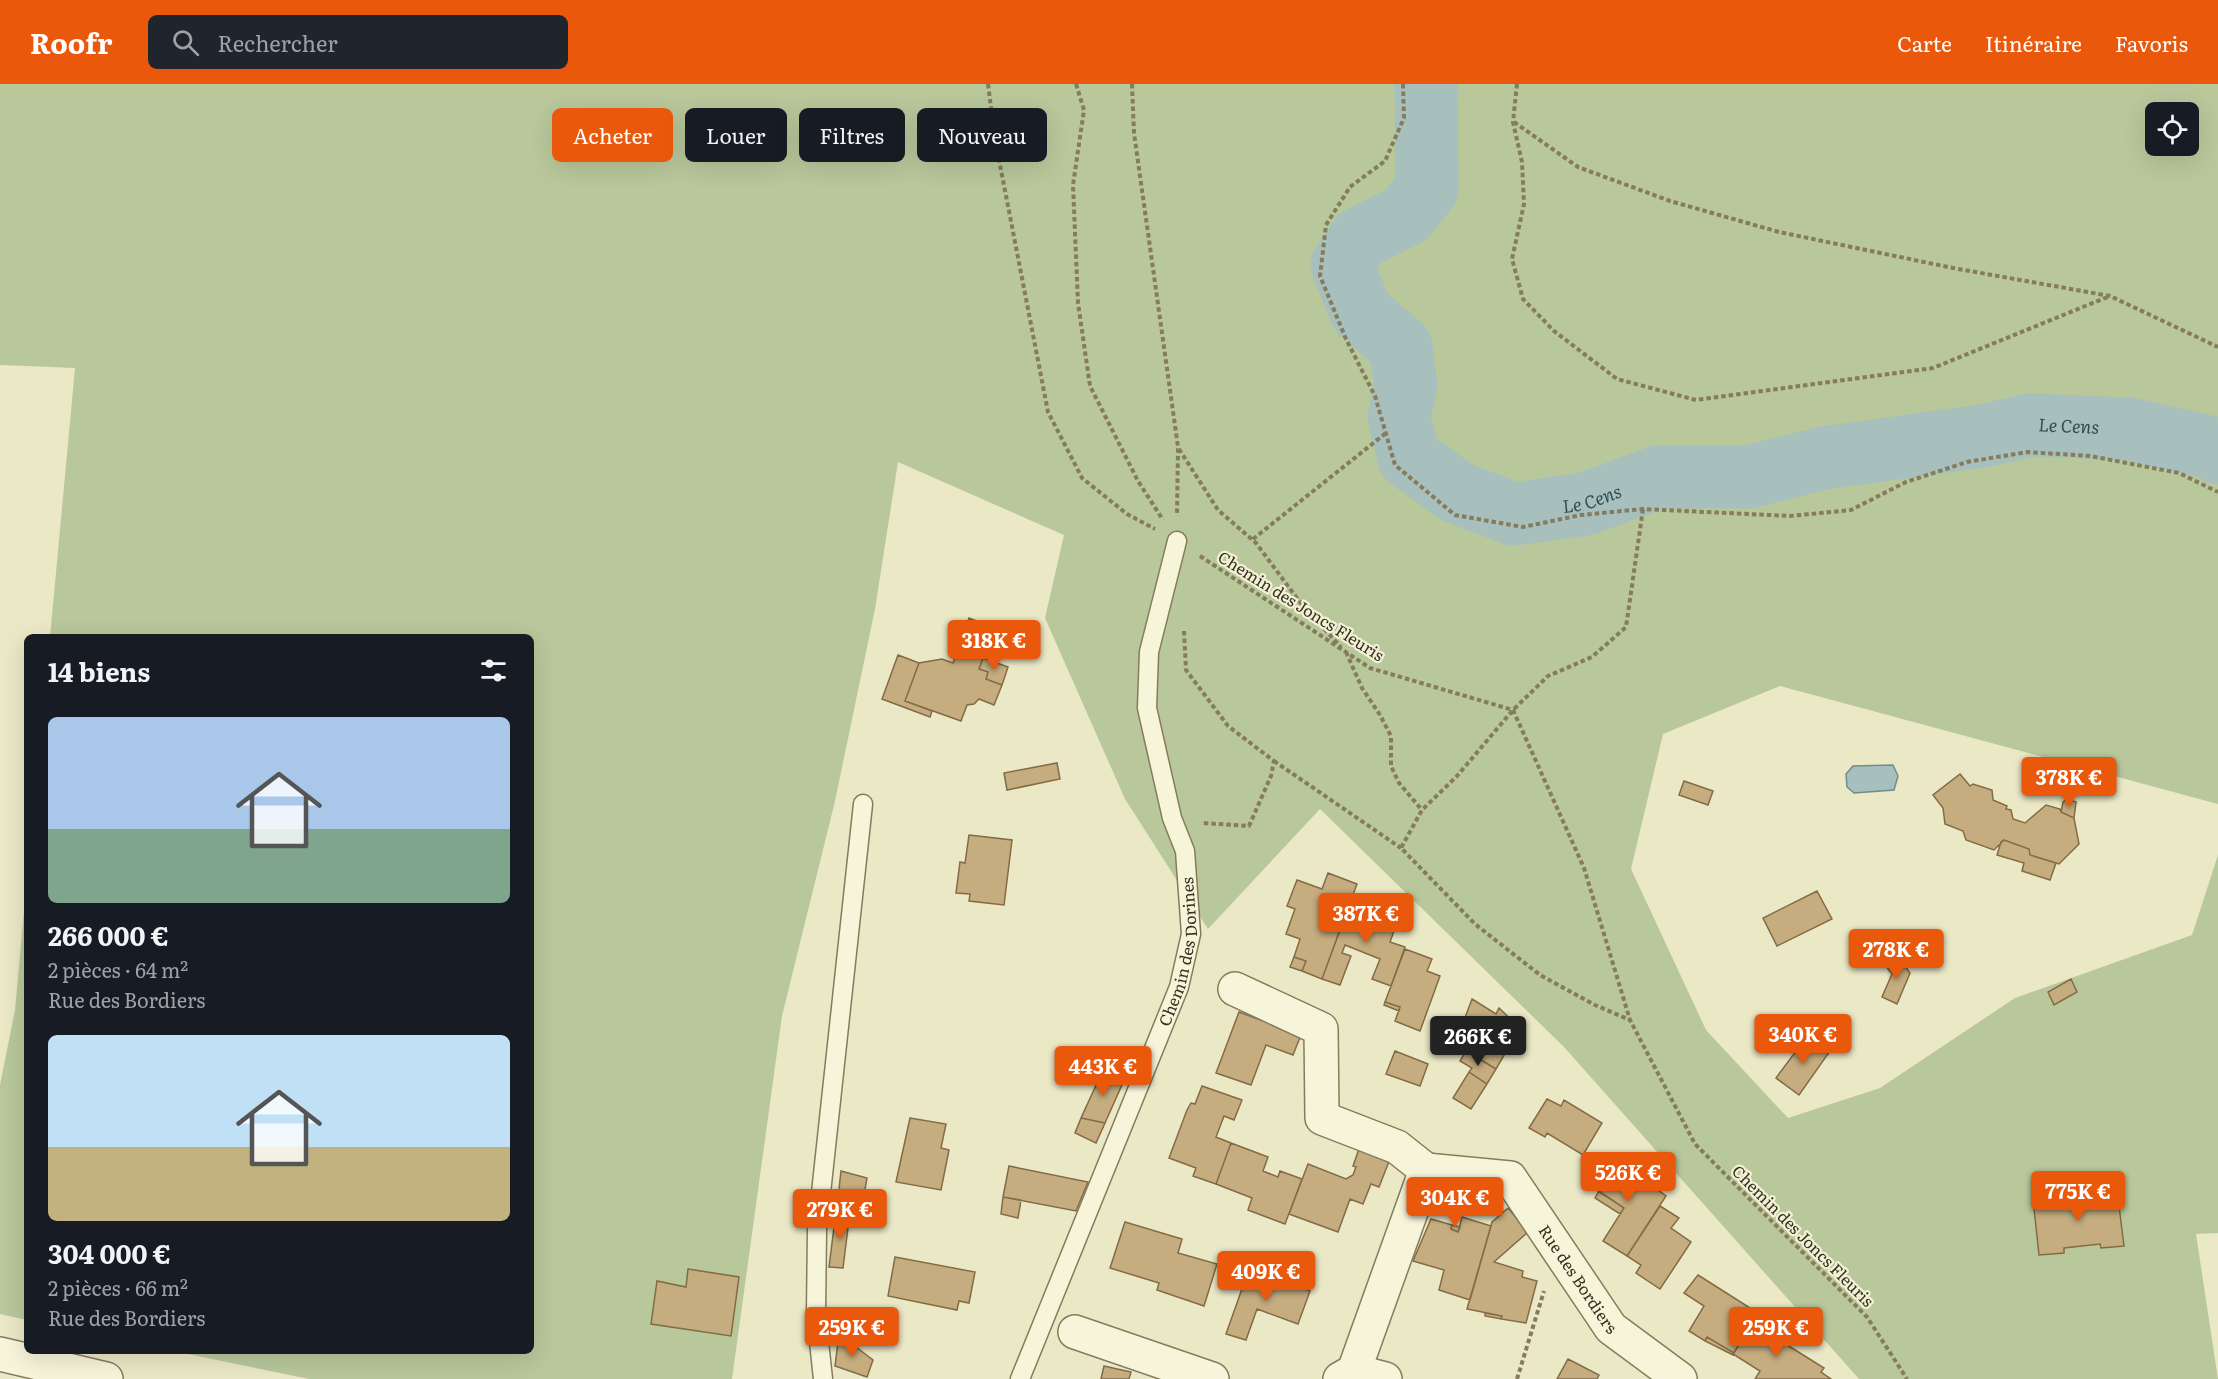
<!DOCTYPE html>
<html lang="fr">
<head>
<meta charset="utf-8">
<style>
  :root { --surface:#171b24; --page:#20242c; --text:#f1f3f6; --muted:#9ea1a6; --accent:#ea580c }
  body { margin:0; font-family:Literata,serif; background:var(--page); color:var(--text); height:100vh; display:flex; flex-direction:column; font-size:22px; white-space:nowrap }
  * { box-sizing:border-box; margin:0 }
  p { font-size:20px; color:var(--muted) }
  .icon { flex:none; width:33px; height:33px; fill:none; stroke:currentColor; stroke-width:2; stroke-linecap:round; stroke-linejoin:round }
  .map { position:relative; flex:1; overflow:hidden }
  .panel { position:absolute; left:24px; top:550px; width:510px; height:720px; display:flex; flex-direction:column; background:var(--surface); border-radius:9px; box-shadow:0 6px 24px #0002 }
  .panel>* { flex:none }
  .guide { position:absolute; left:552px; top:24px; width:570px; height:54px; display:flex; gap:12px }
  .fabs { position:absolute; left:2145px; top:18px; display:grid; gap:12px }
  .fabs a { display:grid; place-items:center; width:54px; height:54px; border-radius:9px; background:var(--surface); box-shadow:0 6px 24px #0002; font-size:30px }
  .price { position:absolute; translate:-50% -51px; padding:0 14px; border-radius:6px; background:var(--accent); color:#fff; font-size:20px; line-height:39px; filter:drop-shadow(0 2px 3px #0008) }
  .price::after { content:''; position:absolute; left:50%; top:36px; width:18px; height:14px; margin-left:-9px; background:inherit; clip-path:polygon(0 0,100% 0,50% 100%) }
  .price.selected { background:#222; color:#fff }
  ul { padding:0; list-style:none }
  li { display:grid; align-content:center; gap:12px; height:318px; padding:0 24px }
  li span { display:grid; place-items:center; height:186px; border-radius:9px; color:#555 }
  li>.icon { margin-inline-start:auto }
  span .icon { width:108px; height:108px; fill:#fffc; stroke-width:1 }
  li b { font-size:26px }
  h2 { display:flex; justify-content:space-between; align-items:center; height:72px; padding:0 24px; font-size:26px }
  .tag { padding:0 21px; border-radius:9px; background:var(--surface); box-shadow:0 6px 24px #0002; font-size:21px; line-height:54px }
  .tag.selected { background:var(--accent); color:#fff }
  header { display:flex; align-items:center; gap:36px; box-sizing:border-box; height:84px; padding:0 30px; background:var(--accent); color:#fff }
  header strong { font-size:28px }
  nav { display:flex; gap:33px; margin-inline-start:auto; font-size:21px }
  .search { width:420px; height:54px; background:var(--page); display:flex; align-items:center; gap:15px; box-sizing:border-box; padding:0 21px; border-radius:9px; color:var(--muted); font-size:22px }
  .map>svg:first-child { display:block }
  .green { fill:#b8c89b; fill-rule:evenodd }
  .water { fill:#a7bfbd; stroke:#6e8d8c; stroke-width:1.5 }
  .lines { fill:none; stroke-linecap:round; stroke-linejoin:round }
  .river { stroke:#a7bfbd; stroke-width:63 }
  .building { fill:#c6ad7f; stroke:#826b45; stroke-width:1.5 }
  .lane-casing { stroke:#857b5d; stroke-width:21 }
  .street-casing { stroke:#857b5d; stroke-width:36 }
  .path { stroke:#857b5d; stroke-width:4; stroke-dasharray:4.5 3; stroke-linecap:butt }
  .lane { stroke:#f6f4d9; stroke-width:18 }
  .street { stroke:#f6f4d9; stroke-width:33 }
  .labels { text-anchor:middle; stroke-width:4.5; stroke-linejoin:round; paint-order:stroke }
  .street-label { font-size:16px; fill:#363020; stroke:#f3f1d5 }
  .water-label { font-size:18px; font-style:italic; fill:#304f55; stroke:#f3f1d5 }
</style>
</head>
<body>
<header>
<strong>Roofr</strong>
<div class="search"><svg class="icon" aria-label="search" viewBox="0 0 24 24"><circle cx="10" cy="10" r="6"/><path d="M15 15l6 6"/></svg>Rechercher</div>
<nav><a>Carte</a><a>Itinéraire</a><a>Favoris</a></nav>
</header>
<div class="map">
<svg width="2218" height="1295" viewBox="0 0 2218 1295">
  <rect width="100%" height="100%" fill="#ebe8c6"/>
  <!-- green -->
  <path class="green" d="M0,0H2218V720L1780,602L1663,650L1631,785L1706,946L1788,1034L1880,1004L2015,914L2192,851L2218,771V1149L2196,1150L2218,1295H1859L1564,963L1320,725L1208,845L1125,715L1045,534L1064,451L898,378L875,525L835,717L782,932L732,1295H309L178,1268H531V554L50,553L75,284L0,281ZM2156,28H2188V62H2156Z
    M27,794V1236L0,1230V1001L15,926Z"/>
  <!-- water -->
  <path class="water" d="M1893,681L1898,692L1894,706L1854,709L1847,703L1846,690L1853,682Z"/>
  <g class="lines">
    <!-- river -->
    <path class="river" id="s1" d="M1426,0L1427,105L1406,131L1360,154L1342,181L1361,228L1401,263L1406,302L1399,333L1409,374L1458,409L1514,430L1586,420L1658,393H1748L1824,374L1982,352L2031,341L2129,345L2213,364L2218,369"/>
  </g>
  <!-- building -->
  <path class="building" d="M969,534L994,544L979,585L988,588L986,595L1002,601L994,621L979,615L974,620L967,621L961,637L905,617L919,579L942,575L953,579Z
    M898,571L919,579L905,617L932,627L930,633L882,615Z
    M983,574L1008,583L1002,601L986,595L988,588L979,585Z
    M1057,679L1060,695L1007,706L1004,689Z
    M1960,690L1970,702L1973,700L1992,706L1993,716L2007,722L2006,725L2011,726L2013,735L2025,739L2046,721L2060,725L2061,728L2074,734L2079,760L2059,780L2030,771L2029,765L2004,756L1994,766L1966,756L1963,747L1945,740L1943,724L1933,711Z
    M1684,697L1713,707L1708,721L1679,711Z
    M2067,715L2076,718L2074,734L2061,728L2063,718Z
    M969,751L1012,756L1004,821L969,817L970,810L956,809L960,778L965,779Z
    M2004,756L2029,765L2030,771L2056,779L2050,796L2022,787L2024,779L1997,771L2001,758Z
    M1328,789L1357,800L1322,895L1302,887L1306,877L1294,873L1300,855L1286,850L1295,825L1287,822L1297,796L1322,805Z
    M1817,807L1832,835L1777,862L1763,834Z
    M1350,818L1398,836L1390,858L1405,863L1391,902L1372,895L1380,875L1345,861L1342,869L1351,872L1340,901L1322,895Z
    M1405,865L1432,875L1427,887L1440,892L1420,947L1395,937L1400,923L1385,918Z
    M1898,872L1910,889L1897,920L1882,913L1892,890L1885,881Z
    M1294,873L1306,877L1302,887L1290,883Z
    M2071,895L2077,908L2054,921L2048,908Z
    M1472,915L1496,930L1499,924L1520,944L1496,985L1455,960Z
    M1385,918L1400,923L1399,927L1384,921Z
    M1239,928L1301,951L1293,971L1266,961L1251,1001L1216,989Z
    M1808,951L1830,967L1799,1011L1776,994Z
    M1395,967L1428,980L1420,1002L1386,990Z
    M1466,967L1496,985L1487,1000L1469,988L1472,984L1460,977Z
    M1104,984L1125,994L1105,1039L1081,1034Z
    M1469,988L1487,1000L1471,1025L1453,1014Z
    M1202,1002L1242,1016L1234,1036L1224,1032L1216,1053L1231,1059L1216,1100L1193,1092L1196,1084L1169,1074L1187,1026L1191,1019L1195,1020Z
    M1547,1015L1561,1022L1564,1016L1602,1039L1583,1071L1547,1049L1545,1053L1529,1044Z
    M910,1034L946,1040L941,1064L949,1066L941,1106L896,1098Z
    M1081,1034L1105,1039L1096,1059L1075,1049Z
    M1231,1059L1268,1073L1263,1087L1278,1093L1280,1087L1302,1095L1285,1140L1248,1126L1252,1114L1216,1100Z
    M1360,1062L1390,1075L1379,1103L1371,1100L1363,1120L1350,1115L1338,1148L1289,1130L1308,1080L1346,1095L1353,1091L1356,1083L1353,1082Z
    M1612,1072L1655,1100L1654,1103L1666,1112L1627,1172L1603,1157L1624,1124L1592,1103Z
    M1009,1082L1088,1098L1076,1127L1003,1113Z
    M841,1087L867,1094L863,1117L838,1114Z
    M2117,1106L2124,1162L2101,1164L2100,1160L2064,1164V1169L2039,1171L2033,1115Z
    M1599,1107L1624,1124L1620,1130L1595,1114Z
    M1003,1113L1021,1116L1018,1134L1001,1130Z
    M1660,1122L1679,1134L1671,1144L1691,1158L1660,1205L1636,1189L1641,1181L1627,1172Z
    M1508,1124L1528,1148L1494,1178L1523,1187L1522,1193L1537,1197L1526,1239L1501,1235L1502,1232L1467,1225L1492,1138Z
    M836,1127L850,1128L843,1184L829,1183Z
    M1462,1133L1491,1142L1470,1216L1439,1206L1444,1186L1413,1177L1431,1135L1452,1141L1451,1145L1458,1148Z
    M1125,1138L1182,1155L1178,1169L1217,1180L1204,1222L1157,1206L1159,1199L1110,1184Z
    M1452,1141L1460,1143L1458,1148L1451,1145Z
    M895,1173L975,1188L969,1219L959,1217L957,1226L888,1212Z
    M688,1185L739,1193L731,1252L651,1240L657,1197L686,1203Z
    M1249,1185L1310,1207L1298,1240L1257,1225L1246,1256L1226,1250Z
    M1698,1191L1758,1229L1734,1269L1707,1253L1705,1257L1689,1247L1704,1222L1684,1209Z
    M1485,1229L1502,1232L1501,1235L1485,1232Z
    M1752,1239L1824,1284L1821,1288L1831,1295H1755L1760,1287L1733,1270Z
    M839,1250L873,1276L867,1293L835,1282Z
    M1707,1253L1734,1269L1733,1271L1705,1257Z
    M1568,1275L1599,1291L1597,1295H1557Z
    M1104,1282L1131,1288L1129,1295H1101Z"/>
  <g class="lines">
    <defs>
      <g id="lane">
        <path d="M823,1295L816,1230L817,1146L863,720"/>
        <path id="s2" d="M1020,1295L1179,903L1191,850L1185,767L1172,734L1147,624L1149,568L1177,457"/>
      </g>
      <g id="street">
        <path d="M1235,905L1321,945L1322,1034L1397,1063L1426,1086"/>
        <path id="s3" d="M1426,1086L1510,1094L1611,1244L1680,1295"/>
        <path d="M1075,1248L1212,1295"/>
        <path d="M0,1270L106,1295"/>
        <path d="M1354,1287L1385,1295"/>
        <path d="M1340,1295L1354,1287L1426,1086"/>
      </g>
    </defs>
    <!-- lane casing -->
    <use href="#lane" class="lane-casing"/>
    <!-- street casing -->
    <use href="#street" class="street-casing"/>
    <!-- path -->
    <path class="path" d="M988,0L995,55L1048,328L1082,394L1127,430L1155,445
      M1076,0L1084,26L1073,101L1078,219L1090,302L1138,397L1163,436
      M1132,0L1134,49L1178,363L1177,432
      M1403,0L1404,34L1385,77L1350,103L1326,141L1320,192L1346,255L1375,312L1395,381L1455,431L1523,443L1581,431L1643,425L1790,432L1851,426L1906,398L1967,378L2027,368L2090,372L2179,389L2218,408
      M1517,0L1513,38L1522,78L1524,120L1512,175L1523,215L1554,247L1617,295L1696,316L1933,284L2110,212
      M1514,38L1578,83L1670,117L1779,148L1953,184L2110,212L2218,263
      M1179,365L1218,426L1256,459L1302,521L1341,563
      M1643,425L1626,543L1592,573L1548,592L1513,626L1457,692L1422,726L1401,764L1475,840L1540,891L1595,921L1630,936L1695,1060L1867,1233L1907,1295
      M1253,455L1386,349
      M1200,472L1370,584L1513,626L1584,784L1630,936
      M1184,547L1186,586L1228,642L1274,677L1271,692L1249,742L1202,739
      M1346,568L1362,604L1380,631L1391,652V682L1399,699L1422,726
      M1274,677L1401,764
      M1517,1295L1544,1207"/>
    <!-- lane -->
    <use href="#lane" class="lane"/>
    <!-- street -->
    <use href="#street" class="street"/>
  </g>
  <g class="labels">
    <!-- street labels -->
    <g class="street-label">
      <text transform="translate(1301 522) rotate(32)" y="6">Chemin des Joncs Fleuris</text>
      <text dy="6" stroke="none"><textPath href="#s2" startOffset="458">Chemin des Dorines</textPath></text>
      <text transform="translate(1803 1152) rotate(45)" y="6">Chemin des Joncs Fleuris</text>
      <text dy="6" stroke="none"><textPath href="#s3" startOffset="206">Rue des Bordiers</textPath></text>
    </g>
    <!-- water labels -->
    <g class="water-label">
      <text dy="6" stroke="none"><textPath href="#s1" startOffset="1125">Le Cens</textPath></text>
      <text dy="6" stroke="none"><textPath href="#s1" startOffset="639">Le Cens</textPath></text>
    </g>
  </g>
</svg>
<div class="fabs">
<a><svg class="icon" aria-label="locate" viewBox="0 0 24 24"><circle cx="12" cy="12" r="6"/><path d="M12 2v4M12 18v4M2 12h4M18 12h4"/></svg></a>
</div>
<b class="price" style="left:994px;top:587px">318K €</b>
<b class="price" style="left:2069px;top:724px">378K €</b>
<b class="price" style="left:1366px;top:860px">387K €</b>
<b class="price" style="left:1896px;top:896px">278K €</b>
<b class="price" style="left:1803px;top:981px">340K €</b>
<b class="price selected" style="left:1478px;top:983px">266K €</b>
<b class="price" style="left:1103px;top:1013px">443K €</b>
<b class="price" style="left:1628px;top:1119px">526K €</b>
<b class="price" style="left:2078px;top:1138px">775K €</b>
<b class="price" style="left:1455px;top:1144px">304K €</b>
<b class="price" style="left:840px;top:1156px">279K €</b>
<b class="price" style="left:1266px;top:1218px">409K €</b>
<b class="price" style="left:852px;top:1274px">259K €</b>
<b class="price" style="left:1776px;top:1274px">259K €</b>
<div class="guide">
<a class="tag selected">Acheter</a>
<a class="tag">Louer</a>
<a class="tag">Filtres</a>
<a class="tag">Nouveau</a>
</div>
<section class="panel">
<h2>14 biens<svg class="icon" aria-label="filters" viewBox="0 0 24 24"><path d="M4 7h16M4 17h16"/><circle cx="9" cy="7" r="2"/><circle cx="15" cy="17" r="2"/></svg></h2>
<ul>
<li><span style="background:linear-gradient(#a9c7e8 60%,#7fa58c 0)"><svg class="icon" aria-label="home" viewBox="0 0 24 24"><path d="M3 11l9-7 9 7M6 9v11h12V9"/></svg></span><div><b>266 000 €</b><p>2 pièces · 64 m²</p><p>Rue des Bordiers</p></div></li>
<li><span style="background:linear-gradient(#bfe0f5 60%,#c2b280 0)"><svg class="icon" aria-label="home" viewBox="0 0 24 24"><path d="M3 11l9-7 9 7M6 9v11h12V9"/></svg></span><div><b>304 000 €</b><p>2 pièces · 66 m²</p><p>Rue des Bordiers</p></div></li>
</ul>
</section>
</div>
</body>
</html>
